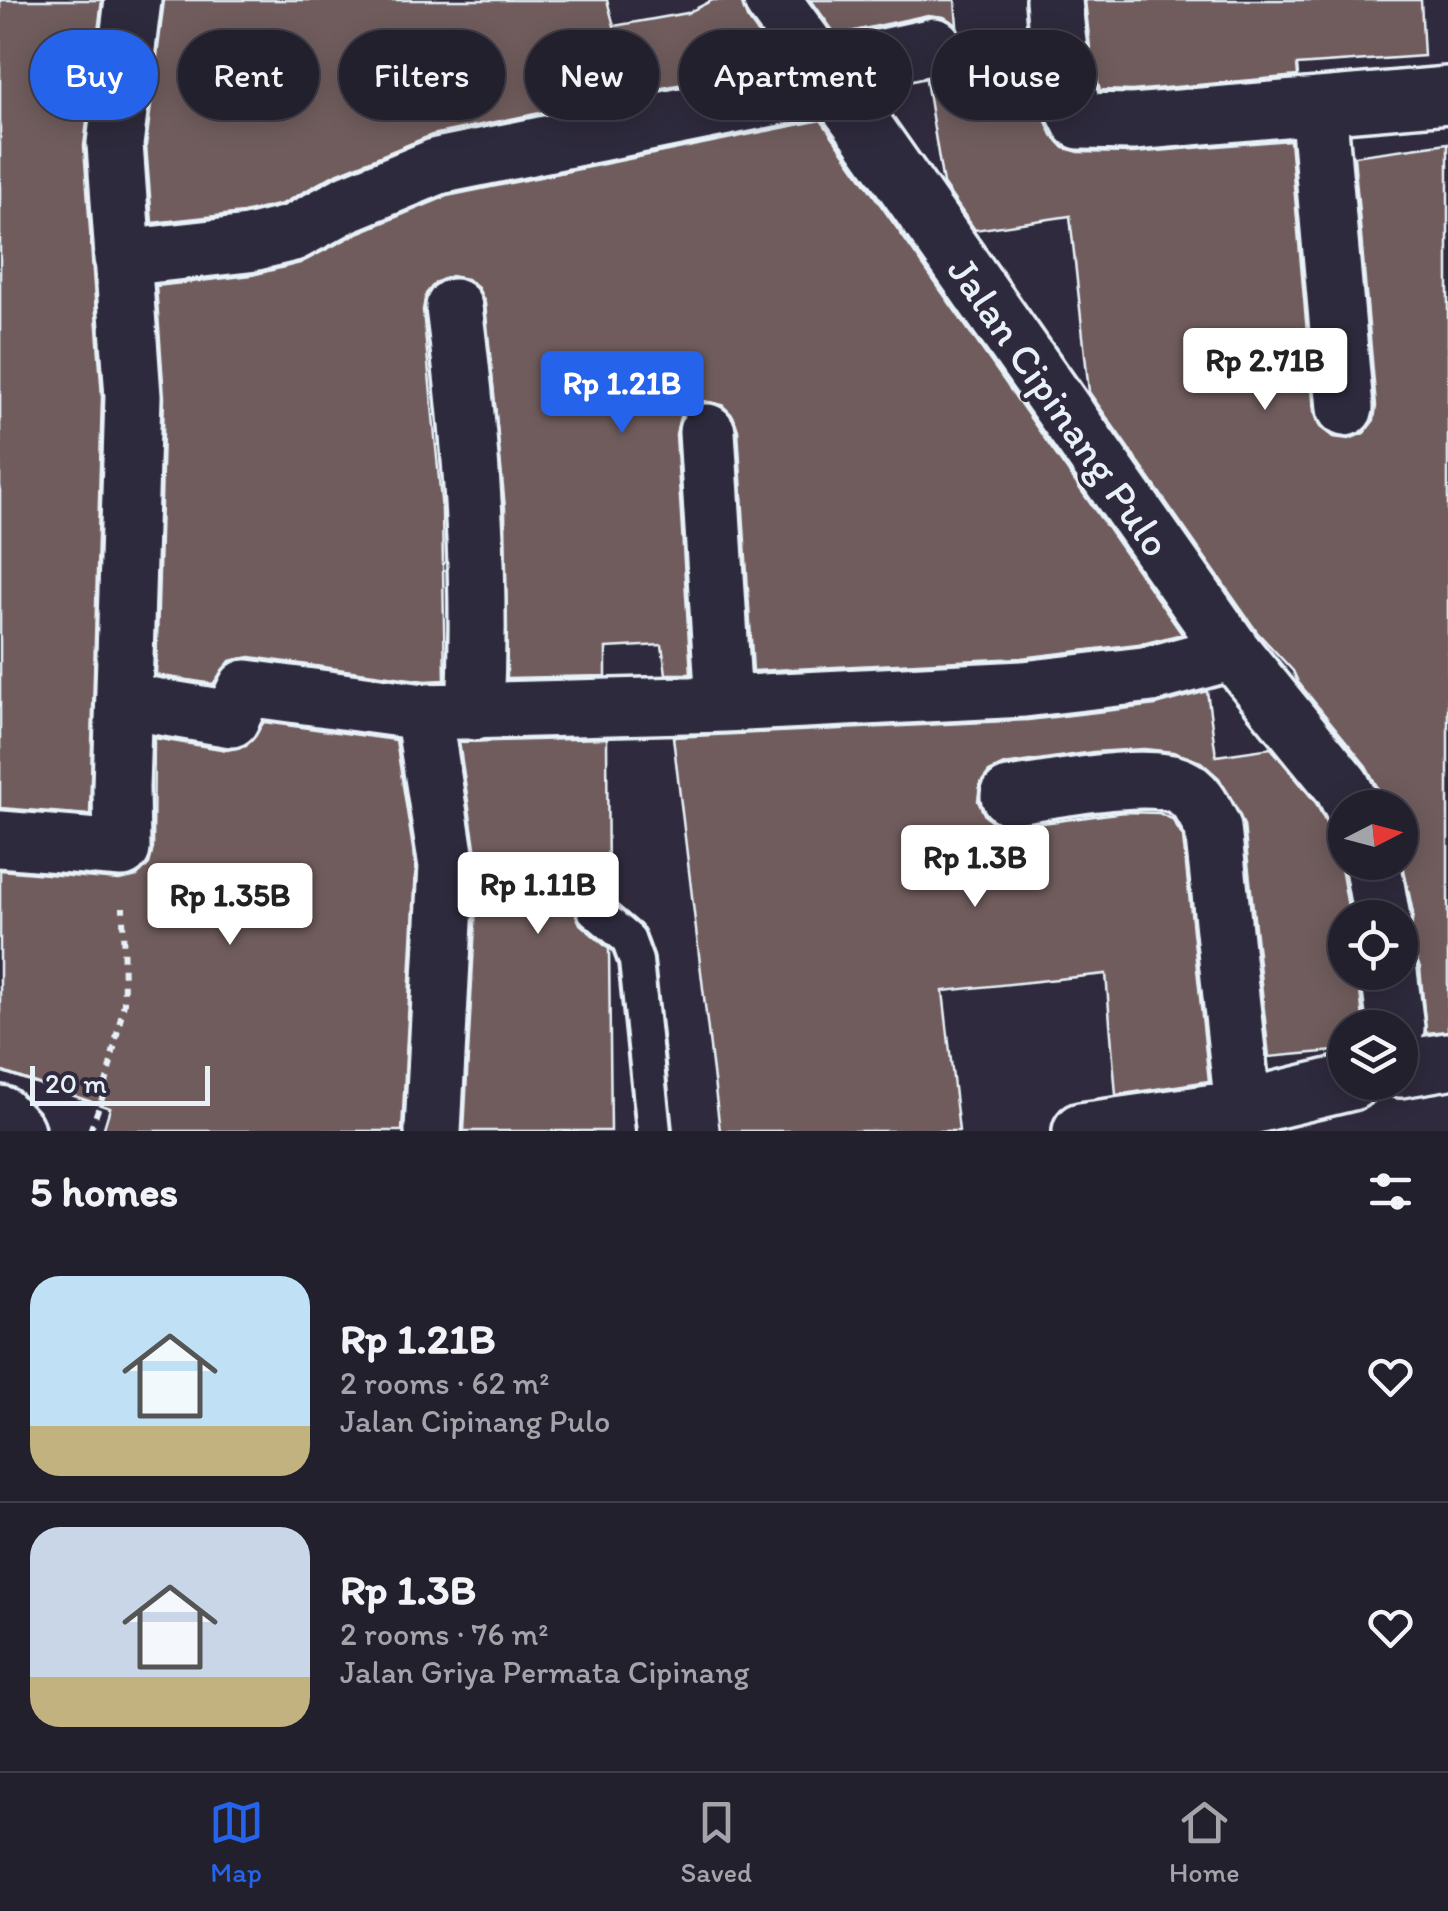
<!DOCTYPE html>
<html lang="en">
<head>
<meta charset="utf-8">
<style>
  :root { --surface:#23202e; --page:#2f2d3a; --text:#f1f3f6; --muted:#a3a3aa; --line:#403e4a; --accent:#2563eb }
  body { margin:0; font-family:Itim,sans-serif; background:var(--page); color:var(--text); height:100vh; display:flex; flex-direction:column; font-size:38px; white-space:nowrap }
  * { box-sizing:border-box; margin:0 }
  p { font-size:32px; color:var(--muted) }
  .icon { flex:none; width:55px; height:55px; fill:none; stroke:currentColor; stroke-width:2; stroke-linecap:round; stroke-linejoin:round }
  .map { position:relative; height:1131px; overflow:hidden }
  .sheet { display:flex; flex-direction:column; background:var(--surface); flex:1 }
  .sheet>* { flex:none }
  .top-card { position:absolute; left:30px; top:30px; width:1390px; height:90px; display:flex; gap:20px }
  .needle { width:65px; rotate:84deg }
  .fabs { position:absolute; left:1328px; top:790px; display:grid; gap:20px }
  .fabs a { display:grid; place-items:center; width:90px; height:90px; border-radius:50%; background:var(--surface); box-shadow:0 5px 25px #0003,0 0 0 2px var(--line); font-size:50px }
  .scale { position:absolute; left:30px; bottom:25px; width:180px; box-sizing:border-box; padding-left:10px; border:5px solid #e8f1f8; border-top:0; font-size:28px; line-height:35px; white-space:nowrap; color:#e8f1f8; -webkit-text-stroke:8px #2f2a3d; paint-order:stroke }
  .price { position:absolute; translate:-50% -85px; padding:0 22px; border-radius:10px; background:#fff; color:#222; font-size:32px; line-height:65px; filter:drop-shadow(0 2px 5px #0008) }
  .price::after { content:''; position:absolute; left:50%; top:60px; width:30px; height:22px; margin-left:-15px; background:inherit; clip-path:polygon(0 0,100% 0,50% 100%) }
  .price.current { background:var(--accent); color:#fff }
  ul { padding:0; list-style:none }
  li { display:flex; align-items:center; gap:30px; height:250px; padding:0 30px }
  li+li { border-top:2px solid var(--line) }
  li span { display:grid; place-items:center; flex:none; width:280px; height:200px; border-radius:30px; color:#555 }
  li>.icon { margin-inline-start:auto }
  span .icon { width:120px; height:120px; fill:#fffc; stroke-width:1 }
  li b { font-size:42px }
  h2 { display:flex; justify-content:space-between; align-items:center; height:120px; padding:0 30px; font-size:42px }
  .tag { padding:0 35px; border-radius:45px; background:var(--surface); box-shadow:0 5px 25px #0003,0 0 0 2px var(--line); font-size:35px; line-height:90px }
  .tag.current { background:var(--accent); color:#fff }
  .tabs { display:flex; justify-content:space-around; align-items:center; height:140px; border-top:2px solid var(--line); background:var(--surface); font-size:28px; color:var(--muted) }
  .tabs a { display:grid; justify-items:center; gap:5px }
  .tabs .current { color:var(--accent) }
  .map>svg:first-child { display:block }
  .building { fill:#6f5c5c; stroke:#e8f1f8; stroke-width:2.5 }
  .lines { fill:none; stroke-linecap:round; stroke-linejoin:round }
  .lane-casing { stroke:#e8f1f8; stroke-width:40 }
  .street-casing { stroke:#e8f1f8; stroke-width:62 }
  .path { stroke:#e8f1f8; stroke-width:6; stroke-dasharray:8 8; stroke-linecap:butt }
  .lane { stroke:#2f2a3d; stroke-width:32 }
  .street { stroke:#2f2a3d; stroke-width:55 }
  .labels { text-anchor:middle; stroke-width:8; stroke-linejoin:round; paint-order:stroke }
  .street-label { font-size:42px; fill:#e8f1f8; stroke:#2f2a3d }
</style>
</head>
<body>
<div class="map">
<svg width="1448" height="1131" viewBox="0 0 1448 1131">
  <rect width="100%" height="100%" fill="#2f2a3d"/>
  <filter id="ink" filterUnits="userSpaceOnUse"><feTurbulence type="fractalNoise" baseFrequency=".01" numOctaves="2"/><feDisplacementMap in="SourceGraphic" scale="20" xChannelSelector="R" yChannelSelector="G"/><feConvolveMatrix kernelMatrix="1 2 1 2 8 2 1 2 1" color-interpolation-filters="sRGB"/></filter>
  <g filter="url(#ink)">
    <!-- building -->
    <path class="building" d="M0,0H102L84,146L102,397L90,815L0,808Z
      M164,0H607L614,26L687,13L713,0H741L747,18L780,64L432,135L334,175L282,204L243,213L152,223L146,145Z
      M811,0H955L957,25L944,17L928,15L836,35Z
      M1085,0H1421L1424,56L1297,65L1298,76L1132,91L1100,90L1091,57Z
      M1027,45L1038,103L1052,135L1064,148L1079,152L1133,153L1290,140L1314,411L1320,427L1333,437L1349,439L1364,433L1374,420L1376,406L1354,156L1448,143V1031L1426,1033L1420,967L1413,952L1400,943L1411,930L1413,913L1400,850V808H1384L1381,794L1366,766L1298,682L1293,671L1257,632L1089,392L1070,216L975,230L943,184L926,80L954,70L963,57Z
      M821,120L1182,634L1146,643L1021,658L753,671L738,430L733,416L722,405L704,401L689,407L680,417L676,434L691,674H666L662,645L606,648V676L507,678L505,508L485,303L478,288L467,279L451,276L435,283L426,294L423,310L442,511L445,680L425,681L250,657L230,661L213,684L156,675L164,397L156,286L252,275L300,263L360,232L447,196Z
      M1207,691L1216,756L1271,748L1316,803L1326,823L1335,833L1345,837L1341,868L1350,918H1345V972H1358L1364,1028H1345V1050L1269,1057L1244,825L1219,778L1201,762L1173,752L1144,749L1093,752L1004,765L989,772L980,784L978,801L985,816L997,825L1013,827L1124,812L1159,813L1172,819L1183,837L1209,1081L1116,1095L1106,974L943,991L959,1131H720L673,737L1028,720L1156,705Z
      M264,722L396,740L416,868L402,1131H103L110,1108L0,1071V870L119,880L137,876L149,864L153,848L154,738L227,750L246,746Z
      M607,738L608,896L599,891H588L580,896L574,907L580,924L609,949L611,1131H464L478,867L459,742Z"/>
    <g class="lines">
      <defs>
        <path id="lane" d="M594,910L628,939L636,961L654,1131"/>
        <path id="street" d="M772,0L866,129L1233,652L1342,786L1353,808
          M1054,0C1058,42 1059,83 1080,121L1133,122L1448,95
          M824,70L934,46
          M1318,106L1345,408
          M122,258L248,244L293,233L346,204L438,166L835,85
          M454,307C471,441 482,577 475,712
          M707,432L724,704
          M125,701L231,719L246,688L423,712L724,704L1024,689L1152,674L1233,652
          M423,712L447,866L433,1131
          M1009,796C1048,791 1147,770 1180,786C1198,794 1205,813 1213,828L1243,1108
          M0,839L122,849L121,788L133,396L115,144L133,0
          M1372,862L1382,918
          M1389,972L1396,1028
          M1400,1069L1448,1061
          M0,1114L16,1131
          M1081,1131L1243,1108L1351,1082"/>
      </defs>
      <!-- lane casing -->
      <use href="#lane" class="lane-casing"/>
      <!-- street casing -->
      <use href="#street" class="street-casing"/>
      <!-- path -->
      <path class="path" d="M90,1131L104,1093L124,1003L123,907"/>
      <!-- lane -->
      <use href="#lane" class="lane"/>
      <!-- street -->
      <use href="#street" class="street"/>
    </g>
  </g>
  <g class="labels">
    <!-- street labels -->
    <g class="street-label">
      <text transform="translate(1060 406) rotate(55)" y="15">Jalan Cipinang Pulo</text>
    </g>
  </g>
</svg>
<div class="fabs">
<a><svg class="needle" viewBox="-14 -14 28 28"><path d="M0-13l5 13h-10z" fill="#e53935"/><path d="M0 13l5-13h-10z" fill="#a3a3aa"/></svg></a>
<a><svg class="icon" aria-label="locate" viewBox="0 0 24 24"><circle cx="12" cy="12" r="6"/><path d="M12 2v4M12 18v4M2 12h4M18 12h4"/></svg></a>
<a><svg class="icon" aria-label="layers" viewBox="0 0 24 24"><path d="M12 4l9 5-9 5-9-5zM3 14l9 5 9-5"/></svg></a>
</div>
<div class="scale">20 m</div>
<b class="price" style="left:1265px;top:413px">Rp 2.71B</b>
<b class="price current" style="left:622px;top:436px">Rp 1.21B</b>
<b class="price" style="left:975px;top:910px">Rp 1.3B</b>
<b class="price" style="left:538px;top:937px">Rp 1.11B</b>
<b class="price" style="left:230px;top:948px">Rp 1.35B</b>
<div class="top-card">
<a class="tag current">Buy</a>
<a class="tag">Rent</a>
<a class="tag">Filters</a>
<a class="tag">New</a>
<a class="tag">Apartment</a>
<a class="tag">House</a>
</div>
</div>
<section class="sheet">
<h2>5 homes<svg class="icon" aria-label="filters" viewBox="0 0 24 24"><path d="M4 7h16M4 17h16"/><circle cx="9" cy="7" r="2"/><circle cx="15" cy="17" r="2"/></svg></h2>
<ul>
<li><span style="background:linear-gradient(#bfe0f5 75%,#c2b280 0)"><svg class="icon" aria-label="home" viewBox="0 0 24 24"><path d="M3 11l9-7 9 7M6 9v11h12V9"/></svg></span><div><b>Rp 1.21B</b><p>2 rooms · 62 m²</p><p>Jalan Cipinang Pulo</p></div><svg class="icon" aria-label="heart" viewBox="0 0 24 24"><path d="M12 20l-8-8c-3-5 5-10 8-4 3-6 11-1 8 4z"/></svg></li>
<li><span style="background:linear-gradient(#c9d6e8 75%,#c2b280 0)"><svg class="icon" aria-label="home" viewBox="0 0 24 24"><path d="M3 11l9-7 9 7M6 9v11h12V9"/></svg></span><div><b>Rp 1.3B</b><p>2 rooms · 76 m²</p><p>Jalan Griya Permata Cipinang</p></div><svg class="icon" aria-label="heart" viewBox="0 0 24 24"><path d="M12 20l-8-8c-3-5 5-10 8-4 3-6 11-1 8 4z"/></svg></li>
</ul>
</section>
<nav class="tabs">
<a class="current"><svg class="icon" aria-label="map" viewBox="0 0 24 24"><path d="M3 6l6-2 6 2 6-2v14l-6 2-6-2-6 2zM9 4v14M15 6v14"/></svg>Map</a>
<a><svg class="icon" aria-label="saved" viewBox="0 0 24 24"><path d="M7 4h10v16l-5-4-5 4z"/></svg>Saved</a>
<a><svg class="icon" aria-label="home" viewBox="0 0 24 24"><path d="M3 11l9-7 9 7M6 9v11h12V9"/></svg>Home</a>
</nav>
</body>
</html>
